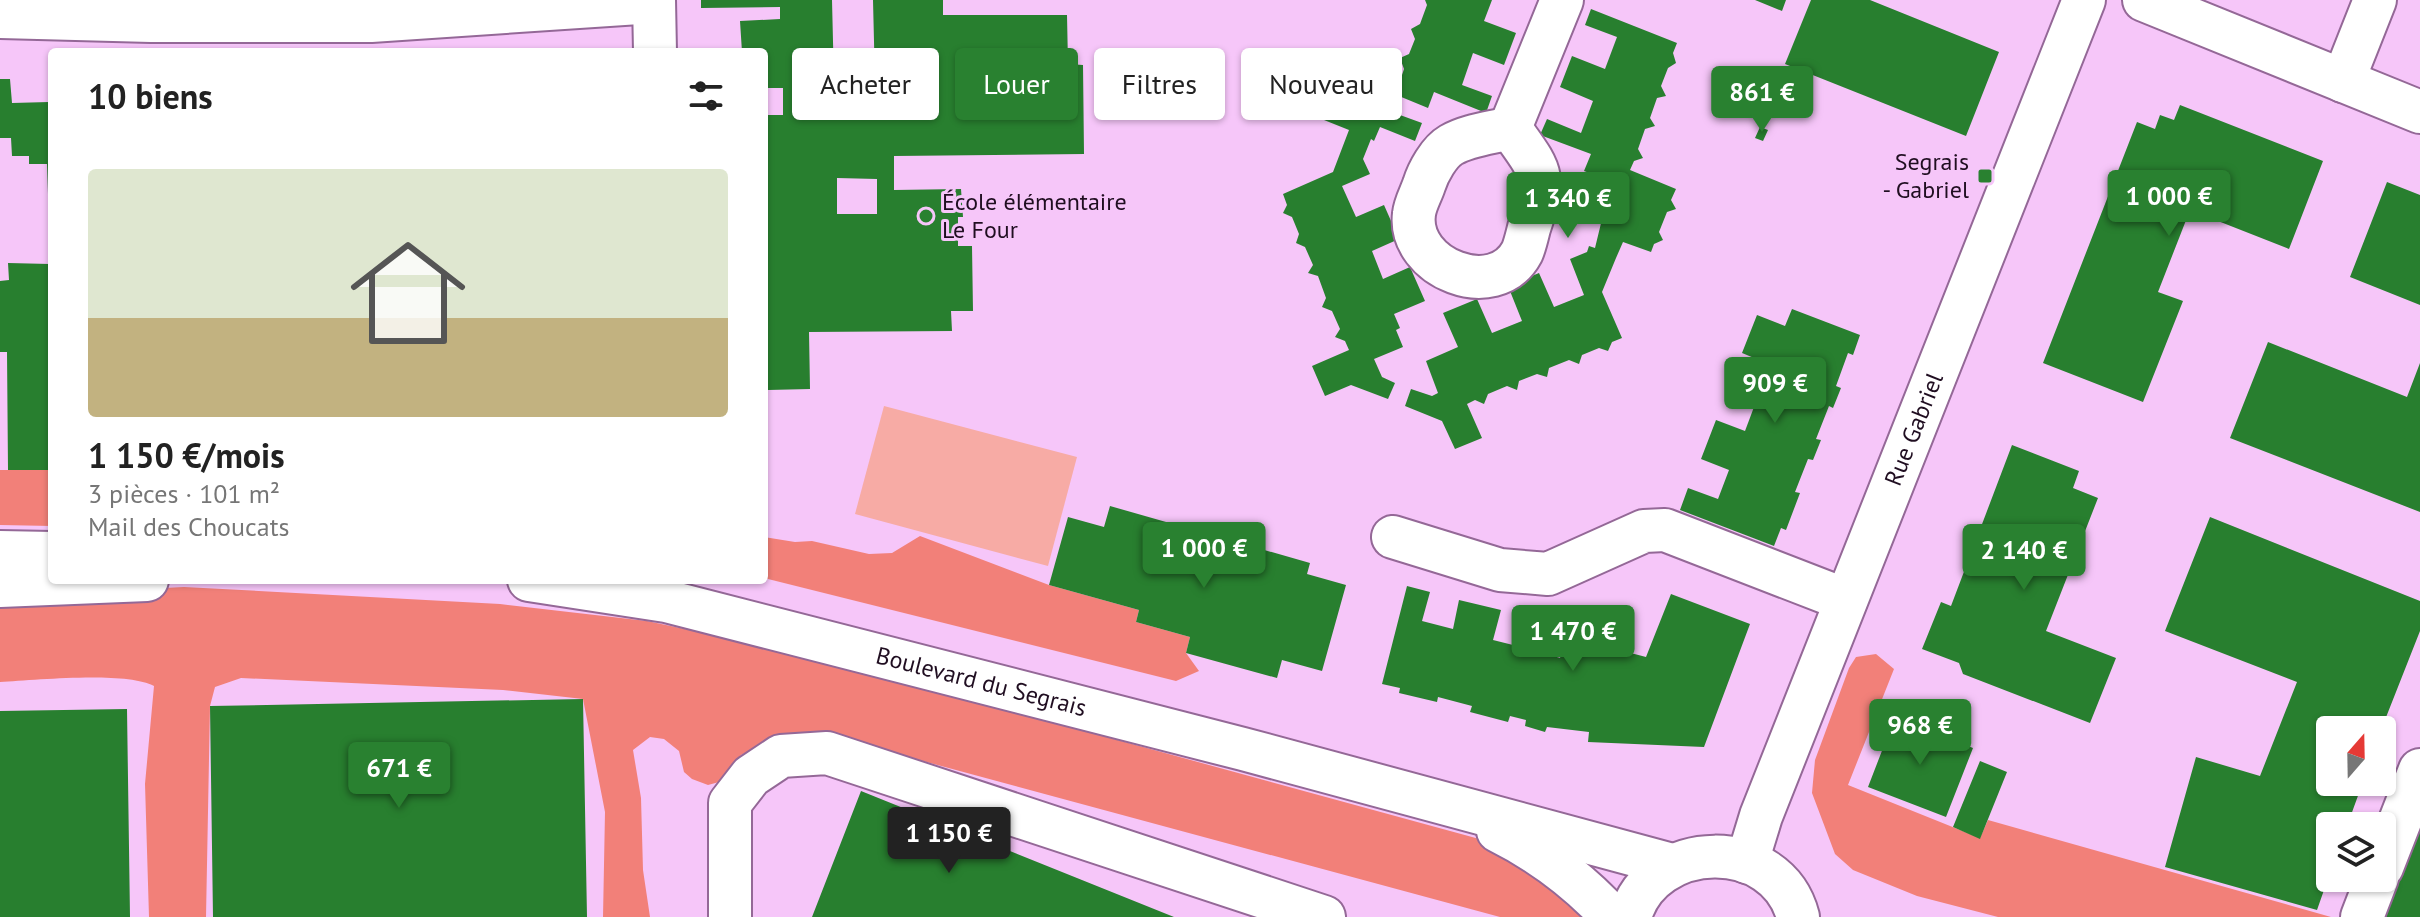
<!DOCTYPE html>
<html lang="fr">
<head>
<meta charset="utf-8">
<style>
  :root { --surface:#fff; --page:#f6f6f6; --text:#222; --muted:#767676; --line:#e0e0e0; --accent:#298130 }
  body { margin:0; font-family:"PT Sans",sans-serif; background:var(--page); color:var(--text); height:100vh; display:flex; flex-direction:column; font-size:30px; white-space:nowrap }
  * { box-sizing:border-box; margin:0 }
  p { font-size:26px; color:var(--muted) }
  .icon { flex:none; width:44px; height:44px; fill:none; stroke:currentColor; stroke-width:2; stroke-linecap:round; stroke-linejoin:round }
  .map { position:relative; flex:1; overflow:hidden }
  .details { position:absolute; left:48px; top:48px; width:720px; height:536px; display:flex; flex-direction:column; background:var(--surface); border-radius:8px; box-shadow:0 2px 6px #0004 }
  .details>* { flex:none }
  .hud { position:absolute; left:792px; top:48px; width:760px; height:72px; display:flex; gap:16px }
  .needle { width:52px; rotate:20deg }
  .controls { position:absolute; left:2316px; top:716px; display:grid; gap:16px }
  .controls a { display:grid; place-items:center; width:80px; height:80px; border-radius:8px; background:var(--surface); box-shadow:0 2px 6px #0004; font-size:40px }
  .price { position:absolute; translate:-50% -68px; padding:0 18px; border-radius:8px; background:var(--accent); color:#fff; font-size:26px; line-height:52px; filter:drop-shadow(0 2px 4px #0008) }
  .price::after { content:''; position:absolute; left:50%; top:48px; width:24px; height:18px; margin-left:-12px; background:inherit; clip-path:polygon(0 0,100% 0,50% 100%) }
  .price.current { background:#222; color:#fff }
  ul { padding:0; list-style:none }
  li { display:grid; align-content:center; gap:16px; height:424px; padding:0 40px }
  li+li { border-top:2px solid var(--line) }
  li span { display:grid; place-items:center; height:248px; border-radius:8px; color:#555 }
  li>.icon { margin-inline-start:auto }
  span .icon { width:144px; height:144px; fill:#fffc; stroke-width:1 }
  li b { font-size:34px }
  h2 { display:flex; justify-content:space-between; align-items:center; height:96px; padding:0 40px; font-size:34px }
  .tag { padding:0 28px; border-radius:8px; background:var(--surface); box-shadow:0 2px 6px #0004; font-size:28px; line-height:72px }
  .tag.current { background:var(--accent); color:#fff }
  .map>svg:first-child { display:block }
  .green { fill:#f7aba5 }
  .forest { fill:#f28079 }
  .building { fill:#287f2f; fill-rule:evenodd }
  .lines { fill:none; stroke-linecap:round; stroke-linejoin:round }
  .minor-casing { stroke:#946897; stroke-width:46 }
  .minor { stroke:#fff; stroke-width:42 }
  .poi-dot { fill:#298130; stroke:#f6c6f9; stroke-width:3 }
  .labels { text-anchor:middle; stroke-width:6; stroke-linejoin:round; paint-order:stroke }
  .poi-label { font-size:24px; fill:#200e21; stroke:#f6c6f9; text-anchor:end }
  .street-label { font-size:24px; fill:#200e21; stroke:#f6c6f9 }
</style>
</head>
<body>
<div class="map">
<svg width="2420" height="917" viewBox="0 0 2420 917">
  <rect width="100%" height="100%" fill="#f6c6f9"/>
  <!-- green -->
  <path class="green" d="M884,406L1077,457L1048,566L855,514Z"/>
  <!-- forest -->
  <path class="forest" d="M0,470H52V526L0,525Z
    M920,536L1049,585L1139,610L1136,622L1190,637L1186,653L1199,671L1176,681L764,578V537L795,542L812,541L869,554L892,553Z
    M184,587L500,604L647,621L807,655L1494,843L1595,917H1500L882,750L770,740L741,755L719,782L708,785L692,779L684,772L679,751L664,739L650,737L633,750L641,798L643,870L650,917H603L605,812L583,699L503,690L241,678L215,687L210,706L206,917H149L145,784L154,686C126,671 36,680 0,682V596Z
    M1876,654L1894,669L1848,785L1980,838L1988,820L2331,917H1998L1917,896L1853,870L1835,854L1812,793L1815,760L1849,668L1856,657Z"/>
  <!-- building -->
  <path class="building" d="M701,0H832L834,83H875L873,0H943V15H1067L1068,64L1083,65L1084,154L894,156V190L961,189L963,217H958V246H972L973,311H951L952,331L809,332L810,389L768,390L767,377H764V115H783V88H764V52H742L740,21L780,19V7L701,8ZM837,178L877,179V214H837Z
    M1425,0H1492L1484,21L1516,33L1504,65L1473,53L1462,85L1492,96L1486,113L1434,92L1428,108L1394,94L1389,111L1422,123L1415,141L1380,127L1374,141L1371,139L1363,159L1370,174L1342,186L1356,217L1384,205L1399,239L1372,251L1383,279L1410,267L1425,301L1394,314L1400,328L1396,330L1403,347L1374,359L1382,377L1395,383L1388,399L1351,385L1325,396L1312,366L1349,350L1345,341L1335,337L1340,329L1332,311L1322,307L1326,298L1318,276L1308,273L1313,265L1305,247L1296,243L1299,234L1292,217L1283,213L1287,205L1283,194L1333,172L1349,130L1324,120L1327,112L1324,102L1332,99L1340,80L1337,71L1345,66L1349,57L1401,78L1404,69L1400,58L1409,54L1415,39L1411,29L1420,24L1427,5Z
    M1755,0H1786L1782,11Z
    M1811,0H1870L1999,52L1966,136L1785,64Z
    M1591,9L1677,43L1673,53L1676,63L1668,68L1661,86L1666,96L1657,98L1650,118L1655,126L1645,129L1638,149L1643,158L1634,161L1630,170L1676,189L1671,200L1676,209L1667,212L1659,232L1663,240L1654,244L1651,252L1623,242L1616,258L1602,292L1622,338L1612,342L1608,351L1599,348L1582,355L1579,364L1569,360L1549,368L1547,377L1537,374L1519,381L1517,390L1507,386L1488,394L1484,404L1475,400L1467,404L1482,438L1455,449L1442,421L1405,406L1411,389L1432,396L1438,393L1426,361L1458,347L1443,313L1477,299L1492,333L1522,321L1508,286L1539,273L1554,307L1584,295L1570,259L1587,252L1589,246L1595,248L1603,215L1571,202L1578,186L1610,199L1616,183L1584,171L1591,154L1540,135L1547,119L1581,133L1593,101L1560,87L1572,56L1605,69L1617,37L1585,25Z
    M0,79H10L12,103L49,102L50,128H52V194H48L47,164H29V156H12L11,138H0Z
    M2180,105L2323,161L2289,249L2190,210L2158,292L2183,301L2143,402L2043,363L2137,122L2155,129L2160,115L2174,120Z
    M1760,127L1768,130L1763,141L1755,138Z
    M2387,182L2420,195V305L2350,277Z
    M8,263L50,264L52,281V470H8L7,352H0V281L9,280Z
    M1792,309L1860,335L1853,355L1848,353L1836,386L1841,388L1833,408L1829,406L1816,439L1821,440L1813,460L1808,459L1795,492L1800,493L1786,530L1781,528L1774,546L1680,510L1688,488L1718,499L1729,470L1701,459L1716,420L1745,431L1757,399L1729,388L1736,369L1765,380L1771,365L1742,353L1757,315L1785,326Z
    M2268,342L2407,397L2420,363V512L2230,438Z
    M2012,445L2079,471L2073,488L2098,498L2046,631L2116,658L2090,723L1963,674L1959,663L1922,649L1941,602L1951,606Z
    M1110,506L1310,563L1307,574L1346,585L1322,671L1282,660L1277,678L1186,653L1190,637L1136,622L1139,610L1049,585L1068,517L1104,527Z
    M2210,517L2420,601V631L2381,730H2330V782H2363L2347,826H2330V873L2317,910L2165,867L2196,757L2260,776L2297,682L2165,631Z
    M1407,586L1430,592L1422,621L1453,629L1459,600L1501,610L1493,640L1525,648L1532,619L1554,625L1547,654L1560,658L1569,628L1590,634L1585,651L1602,655L1604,646L1646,657L1671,594L1750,624L1704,747L1588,742L1589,732L1547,727L1545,732L1525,726L1526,720L1510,716L1508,722L1470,712L1472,706L1438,697L1437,702L1399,693L1400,688L1382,684Z
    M583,699L587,917H213L210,706Z
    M127,709L130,917H0V711Z
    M1895,717L1973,748L1946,817L1868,787Z
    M1980,761L2007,772L1980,839L1953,827Z
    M861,791L1174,917H812Z
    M2420,827V917H2384Z"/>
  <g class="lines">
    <defs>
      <g id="minor">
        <path d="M654,0L655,52"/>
        <path d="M2144,0L2420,112"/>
        <path d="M0,17L151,21H371L654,2"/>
        <path d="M2343,81L2375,0"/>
        <path d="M1510,128C1542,173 1547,174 1529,228C1527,236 1525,245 1522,252C1495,303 1407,268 1414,214C1415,204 1421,194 1424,185C1428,172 1439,152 1451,145C1468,135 1491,133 1510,128Z"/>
        <path d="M1510,128L1562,0"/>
        <path d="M1393,537L1500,570L1548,574L1644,531L1665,530L1846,600"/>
        <path d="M0,552L52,553"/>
        <path id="s1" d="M529,580L666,601L1243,749L1672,865"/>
        <path d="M0,586L147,580"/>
        <path d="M1498,831C1540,852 1580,882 1612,917"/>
        <path id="s2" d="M1747,862L1761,816L2084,0"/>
        <path d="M2382,867L2420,770"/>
        <path d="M730,917V803L751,776L781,756L827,753L1324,917"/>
        <path d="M1630,917C1652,838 1777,835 1798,917"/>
        <path d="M2362,917L2377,878"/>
      </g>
    </defs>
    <!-- minor casing -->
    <use href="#minor" class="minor-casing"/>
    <!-- minor -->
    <use href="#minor" class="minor"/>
  </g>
  <!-- markers -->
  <g class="poi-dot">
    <rect x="1977" y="168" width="16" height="16" rx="4"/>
    <circle cx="926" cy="216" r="8"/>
  </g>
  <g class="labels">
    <!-- poi labels -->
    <g class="poi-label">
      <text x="1969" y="170">Segrais<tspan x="1969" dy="28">- Gabriel</tspan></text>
      <text x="942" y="210" text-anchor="start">École élémentaire<tspan x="942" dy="28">Le Four</tspan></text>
    </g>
    <!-- street labels -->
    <g class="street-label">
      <text dy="8" stroke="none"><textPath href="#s2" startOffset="464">Rue Gabriel</textPath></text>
      <text dy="8" stroke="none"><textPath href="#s1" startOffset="464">Boulevard du Segrais</textPath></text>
    </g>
  </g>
</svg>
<div class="controls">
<a><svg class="needle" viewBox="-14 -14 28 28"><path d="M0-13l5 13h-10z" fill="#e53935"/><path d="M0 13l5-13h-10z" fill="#767676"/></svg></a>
<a><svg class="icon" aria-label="layers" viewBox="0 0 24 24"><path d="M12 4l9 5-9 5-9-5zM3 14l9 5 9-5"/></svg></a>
</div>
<b class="price" style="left:1762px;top:134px">861 €</b>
<b class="price" style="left:2169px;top:238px">1 000 €</b>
<b class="price" style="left:1568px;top:240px">1 340 €</b>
<b class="price" style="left:1775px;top:425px">909 €</b>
<b class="price" style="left:1204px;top:590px">1 000 €</b>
<b class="price" style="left:2024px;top:592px">2 140 €</b>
<b class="price" style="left:1573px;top:673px">1 470 €</b>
<b class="price" style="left:1920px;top:767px">968 €</b>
<b class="price" style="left:399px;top:810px">671 €</b>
<b class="price current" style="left:949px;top:875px">1 150 €</b>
<div class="hud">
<a class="tag">Acheter</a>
<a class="tag current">Louer</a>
<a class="tag">Filtres</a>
<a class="tag">Nouveau</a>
</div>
<section class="details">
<h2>10 biens<svg class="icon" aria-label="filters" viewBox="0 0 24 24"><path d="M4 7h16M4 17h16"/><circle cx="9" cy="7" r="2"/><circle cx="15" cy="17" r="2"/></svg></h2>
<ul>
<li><span style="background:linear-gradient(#dfe7d0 60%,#c2b280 0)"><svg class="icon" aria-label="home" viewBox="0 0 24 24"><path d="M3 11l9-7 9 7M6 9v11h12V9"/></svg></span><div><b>1 150 €/mois</b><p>3 pièces · 101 m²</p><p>Mail des Choucats</p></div></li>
</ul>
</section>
</div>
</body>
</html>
